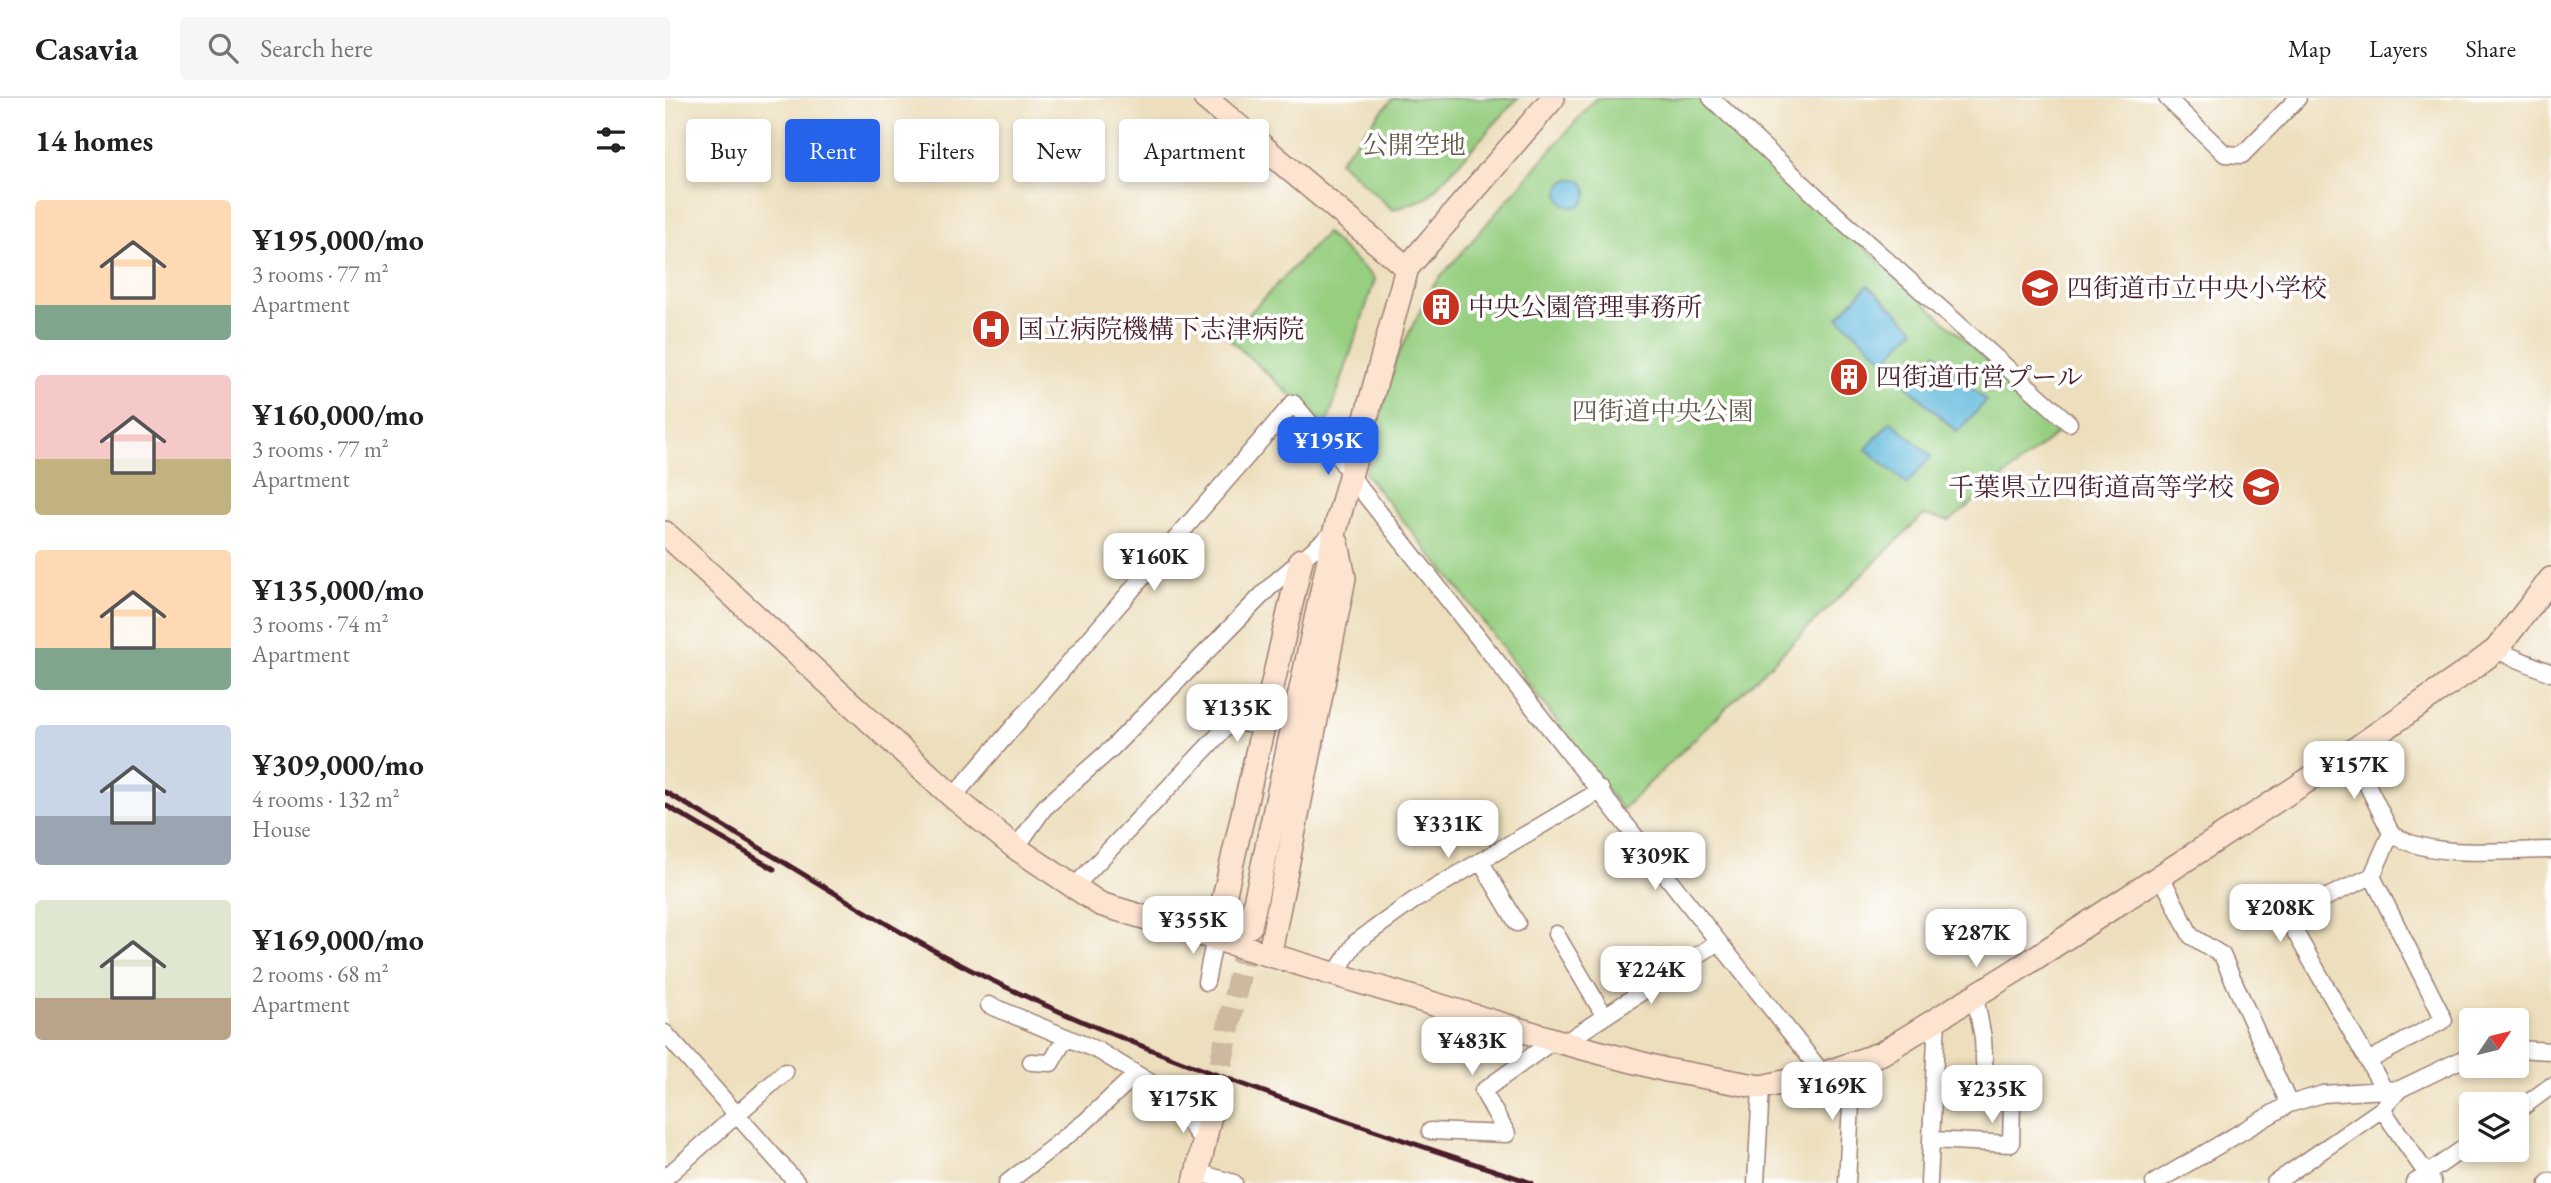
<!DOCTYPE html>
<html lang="en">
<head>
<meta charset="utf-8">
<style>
  :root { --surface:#fff; --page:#f6f6f6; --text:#202124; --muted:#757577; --line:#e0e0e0; --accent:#2563eb }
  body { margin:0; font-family:"EB Garamond","Noto Serif JP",serif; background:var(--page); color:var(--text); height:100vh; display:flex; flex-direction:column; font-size:26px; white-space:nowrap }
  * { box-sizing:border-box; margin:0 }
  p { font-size:23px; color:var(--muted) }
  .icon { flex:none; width:38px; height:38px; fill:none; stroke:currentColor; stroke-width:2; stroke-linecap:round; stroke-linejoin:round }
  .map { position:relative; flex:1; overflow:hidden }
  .details { display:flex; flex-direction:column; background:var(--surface); width:665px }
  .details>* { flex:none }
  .top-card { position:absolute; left:21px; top:21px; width:665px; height:63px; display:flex; gap:14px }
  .needle { width:46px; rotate:55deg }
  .tools { position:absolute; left:1794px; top:910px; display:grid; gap:14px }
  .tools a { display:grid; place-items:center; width:70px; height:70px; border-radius:7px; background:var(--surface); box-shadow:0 4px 10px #0003; font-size:35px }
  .price { position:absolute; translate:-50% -60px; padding:0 16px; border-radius:14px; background:#fff; color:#222; font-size:23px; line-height:46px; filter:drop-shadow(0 2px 4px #0008) }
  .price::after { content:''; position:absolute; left:50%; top:42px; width:21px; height:16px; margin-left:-10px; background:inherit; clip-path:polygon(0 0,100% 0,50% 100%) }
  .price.active { background:var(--accent); color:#fff }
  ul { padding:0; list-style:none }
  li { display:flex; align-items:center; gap:21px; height:175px; padding:0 35px }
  li span { display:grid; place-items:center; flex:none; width:196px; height:140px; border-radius:7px; color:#555 }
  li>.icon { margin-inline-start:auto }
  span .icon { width:84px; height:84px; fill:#fffc; stroke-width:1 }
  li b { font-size:30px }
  h2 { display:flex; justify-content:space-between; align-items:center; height:84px; padding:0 35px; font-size:30px }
  .tag { padding:0 24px; border-radius:7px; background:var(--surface); box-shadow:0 4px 10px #0003; font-size:24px; line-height:63px }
  .tag.active { background:var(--accent); color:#fff }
  header { display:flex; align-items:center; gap:42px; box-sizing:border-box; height:98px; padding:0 35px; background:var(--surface); border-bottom:2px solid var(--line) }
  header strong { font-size:33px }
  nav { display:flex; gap:38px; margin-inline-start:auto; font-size:24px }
  .search { width:490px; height:63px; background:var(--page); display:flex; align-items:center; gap:18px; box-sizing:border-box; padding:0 24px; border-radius:7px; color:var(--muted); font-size:26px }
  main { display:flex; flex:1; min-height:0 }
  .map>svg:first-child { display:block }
  .green { fill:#97cf81; stroke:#707756; stroke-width:2 }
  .water { fill:#5fb8dc; stroke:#546c84; stroke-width:2 }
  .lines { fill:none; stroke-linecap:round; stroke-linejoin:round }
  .secondary-tunnel { stroke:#ccb9a0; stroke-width:23; stroke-dasharray:23 11; stroke-linecap:butt }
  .street-casing { stroke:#9c7f74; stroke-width:19 }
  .secondary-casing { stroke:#9c7f74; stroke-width:26 }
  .street { stroke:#fff; stroke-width:16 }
  .secondary { stroke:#fde4d1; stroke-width:23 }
  .rail { stroke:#4a1f2b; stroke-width:5 }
  .labels { text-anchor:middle; stroke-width:7; stroke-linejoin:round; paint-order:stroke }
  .park-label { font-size:26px; fill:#655d49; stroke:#fff }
  .poi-label { font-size:26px; fill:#4a1f2b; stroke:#fff; text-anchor:start }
</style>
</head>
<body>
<header>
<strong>Casavia</strong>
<div class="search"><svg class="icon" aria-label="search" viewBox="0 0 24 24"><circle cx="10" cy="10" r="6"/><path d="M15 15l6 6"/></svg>Search here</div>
<nav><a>Map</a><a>Layers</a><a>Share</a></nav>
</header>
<main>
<section class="details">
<h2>14 homes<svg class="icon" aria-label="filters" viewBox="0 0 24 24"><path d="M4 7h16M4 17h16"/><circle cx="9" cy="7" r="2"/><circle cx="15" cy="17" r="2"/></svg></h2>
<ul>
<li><span style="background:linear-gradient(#ffd9b3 75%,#7fa58c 0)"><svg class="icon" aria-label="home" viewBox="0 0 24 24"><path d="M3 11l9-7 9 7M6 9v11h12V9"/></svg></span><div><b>¥195,000/mo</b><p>3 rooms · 77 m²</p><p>Apartment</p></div></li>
<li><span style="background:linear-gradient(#f6c9c9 60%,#c2b280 0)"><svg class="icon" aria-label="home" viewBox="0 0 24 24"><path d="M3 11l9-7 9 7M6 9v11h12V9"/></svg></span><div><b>¥160,000/mo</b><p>3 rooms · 77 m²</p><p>Apartment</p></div></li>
<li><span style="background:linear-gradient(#ffd9b3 70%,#7fa58c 0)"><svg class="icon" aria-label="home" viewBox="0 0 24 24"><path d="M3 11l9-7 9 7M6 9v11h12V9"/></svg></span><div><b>¥135,000/mo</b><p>3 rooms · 74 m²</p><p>Apartment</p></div></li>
<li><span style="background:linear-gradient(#c9d6e8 65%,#9aa5b1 0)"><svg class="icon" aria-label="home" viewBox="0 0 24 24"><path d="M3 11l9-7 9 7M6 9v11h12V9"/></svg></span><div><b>¥309,000/mo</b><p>4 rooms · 132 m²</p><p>House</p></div></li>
<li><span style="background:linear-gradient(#dfe7d0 70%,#b9a48a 0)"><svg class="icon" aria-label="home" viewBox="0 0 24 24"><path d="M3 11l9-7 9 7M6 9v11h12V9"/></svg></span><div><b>¥169,000/mo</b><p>2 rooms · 68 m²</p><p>Apartment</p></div></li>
</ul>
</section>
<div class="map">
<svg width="1886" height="1085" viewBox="0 0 1886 1085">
  <rect width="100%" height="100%" fill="#fff"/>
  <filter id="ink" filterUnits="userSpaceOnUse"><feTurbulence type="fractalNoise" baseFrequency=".0143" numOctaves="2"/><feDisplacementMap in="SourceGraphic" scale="14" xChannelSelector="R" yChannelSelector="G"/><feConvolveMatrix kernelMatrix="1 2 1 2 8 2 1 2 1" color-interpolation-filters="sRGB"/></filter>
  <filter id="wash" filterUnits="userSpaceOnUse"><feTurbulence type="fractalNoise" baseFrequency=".00686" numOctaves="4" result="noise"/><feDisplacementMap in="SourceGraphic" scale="28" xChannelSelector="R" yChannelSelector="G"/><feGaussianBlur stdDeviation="1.57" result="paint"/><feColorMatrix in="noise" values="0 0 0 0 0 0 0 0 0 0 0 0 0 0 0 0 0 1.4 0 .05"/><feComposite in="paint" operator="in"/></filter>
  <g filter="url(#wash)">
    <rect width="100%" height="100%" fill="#eddfbd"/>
    <!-- green -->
    <path class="green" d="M728,0H853L762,100L728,112L674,63Z
      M931,0H1038L1391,326L1392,335L1285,423L1258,417L957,712L794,491L700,376L731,261L767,189Z
      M661,135L710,181L661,329L562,239Z"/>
    <!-- water -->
    <path class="water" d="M894 95a14 14 0 1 1 28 0a14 14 0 1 1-28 0Z
      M1203,187L1250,231L1220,262L1173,219Z
      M1271,255L1321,303L1292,334L1241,287Z
      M1226,323L1266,358L1242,386L1201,351Z"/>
  </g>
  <g filter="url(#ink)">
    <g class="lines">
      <!-- secondary-tunnel -->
      <path class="secondary-tunnel" d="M549,999L584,831"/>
      <defs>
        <path id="street" d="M1046,0L1178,123L1404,325
          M1502,0L1560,56L1577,57L1633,0
          M1831,552L1886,575
          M1686,654L1726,735C1762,762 1841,752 1886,752
          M288,699L628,305L670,354L694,389L1158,976
          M351,750L379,710L446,651L608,486L670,433
          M816,764L852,825
          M1496,778L1526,838L1557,857L1624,1006
          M408,790L566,624L599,628
          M891,836L939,917
          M671,875L690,845L748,803L936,692
          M541,884L550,839
          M324,907L434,953L501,994L539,1045
          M1272,921L1266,1042L1346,1046L1347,1004L1321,1001L1318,940L1310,898
          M0,935L132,1085
          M899,945L1053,844
          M1852,951L1886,953
          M1703,963L1779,922L1707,778
          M366,964L386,965L401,939
          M1720,993L1621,818L1707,778L1726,735
          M1717,1011L1768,1085
          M1852,1013L1886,988
          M765,1033L842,1036L818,993L889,942
          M532,1074L569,1085
          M0,1080L120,974
          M342,1085L421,1023L471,976
          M1091,1085L1096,989
          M1182,1085L1188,966
          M1264,1085L1266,1042
          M1489,1085L1624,1006L1658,996L1735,991L1806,957
          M1610,1085L1717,1011L1735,991
          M1749,1085L1806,1045
          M1883,1085L1886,1083"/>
        <path id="secondary" d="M540,0L742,170
          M0,435L288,699L351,750L435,806L899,945L1001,972L1096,989L1158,976L1217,955L1350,873L1686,654L1807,570L1831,552L1886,481
          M585,828L670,433L742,170L888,0
          M550,839L636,462
          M605,854L679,480L672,445
          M530,1085L549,999"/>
      </defs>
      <!-- street casing -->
      <use href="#street" class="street-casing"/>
      <!-- secondary casing -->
      <use href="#secondary" class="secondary-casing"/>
      <!-- street -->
      <use href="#street" class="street"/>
      <!-- secondary -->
      <use href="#secondary" class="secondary"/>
      <!-- rail -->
      <path class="rail" d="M0,694C115,759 225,835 345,891C513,970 691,1026 867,1085
        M0,707L109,771"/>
    </g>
  </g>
  <!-- icons -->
  <defs>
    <symbol id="school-disc" viewBox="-11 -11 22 22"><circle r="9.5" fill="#c8321e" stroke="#fff"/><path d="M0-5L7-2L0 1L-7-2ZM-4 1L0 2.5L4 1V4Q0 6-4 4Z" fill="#fff"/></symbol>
    <symbol id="building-disc" viewBox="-11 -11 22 22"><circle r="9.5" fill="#c8321e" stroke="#fff"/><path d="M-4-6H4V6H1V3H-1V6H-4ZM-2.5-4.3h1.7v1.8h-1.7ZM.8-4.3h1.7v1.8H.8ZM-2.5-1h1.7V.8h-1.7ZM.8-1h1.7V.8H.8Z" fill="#fff"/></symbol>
    <symbol id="hospital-disc" viewBox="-11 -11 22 22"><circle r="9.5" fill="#c8321e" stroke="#fff"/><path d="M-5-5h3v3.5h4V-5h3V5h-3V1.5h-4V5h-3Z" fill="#fff"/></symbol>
  </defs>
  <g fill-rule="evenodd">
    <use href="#school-disc" x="1353" y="168" width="44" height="44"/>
    <use href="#building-disc" x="754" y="187" width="44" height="44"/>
    <use href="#hospital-disc" x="304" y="209" width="44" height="44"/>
    <use href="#building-disc" x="1162" y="257" width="44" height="44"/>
    <use href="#school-disc" x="1574" y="367" width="44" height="44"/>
  </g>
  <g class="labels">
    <!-- park labels -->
    <g class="park-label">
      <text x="749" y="56">公開空地</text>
      <text x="998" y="322">四街道中央公園</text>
    </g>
    <!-- poi labels -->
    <g class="poi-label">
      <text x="1402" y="199">四街道市立中央小学校</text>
      <text x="803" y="218">中央公園管理事務所</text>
      <text x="353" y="240">国立病院機構下志津病院</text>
      <text x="1211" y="288">四街道市営プール</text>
      <text x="1569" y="398" text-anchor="end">千葉県立四街道高等学校</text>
    </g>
  </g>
</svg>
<div class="tools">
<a><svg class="needle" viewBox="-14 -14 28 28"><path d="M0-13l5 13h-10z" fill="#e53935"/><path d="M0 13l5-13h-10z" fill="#757577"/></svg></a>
<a><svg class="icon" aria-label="layers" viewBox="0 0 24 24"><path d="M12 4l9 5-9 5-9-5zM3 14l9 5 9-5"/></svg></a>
</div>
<b class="price active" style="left:663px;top:379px">¥195K</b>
<b class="price" style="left:489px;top:495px">¥160K</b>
<b class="price" style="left:572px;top:646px">¥135K</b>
<b class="price" style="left:1689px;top:703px">¥157K</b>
<b class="price" style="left:783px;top:762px">¥331K</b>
<b class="price" style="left:990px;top:794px">¥309K</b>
<b class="price" style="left:1615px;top:846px">¥208K</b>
<b class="price" style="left:528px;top:858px">¥355K</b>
<b class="price" style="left:1311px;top:871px">¥287K</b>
<b class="price" style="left:986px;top:908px">¥224K</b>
<b class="price" style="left:807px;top:979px">¥483K</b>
<b class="price" style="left:1167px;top:1024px">¥169K</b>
<b class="price" style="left:1327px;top:1027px">¥235K</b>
<b class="price" style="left:518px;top:1037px">¥175K</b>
<div class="top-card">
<a class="tag">Buy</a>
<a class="tag active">Rent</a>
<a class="tag">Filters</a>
<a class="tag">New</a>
<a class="tag">Apartment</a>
</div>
</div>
</main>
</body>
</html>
